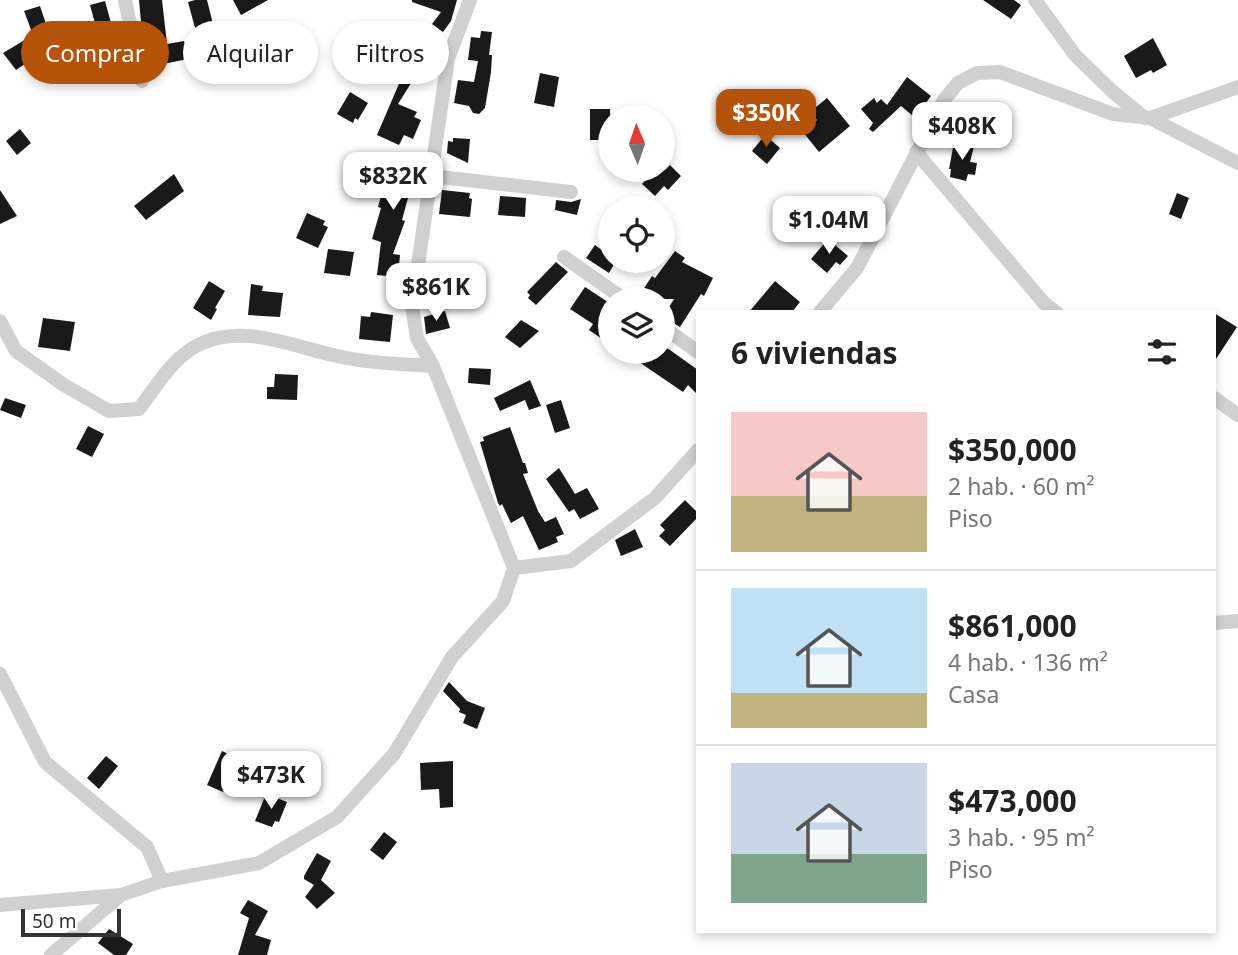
<!DOCTYPE html>
<html lang="es">
<head>
<meta charset="utf-8">
<style>
  :root { --surface:#fff; --page:#f2f2f2; --text:#222; --muted:#767676; --line:#e0e0e0; --accent:#b45309 }
  body { margin:0; font-family:"Noto Sans",sans-serif; background:var(--page); color:var(--text); height:100vh; display:flex; flex-direction:column; font-size:26px; white-space:nowrap }
  * { box-sizing:border-box; margin:0 }
  p { font-size:23px; color:var(--muted) }
  .icon { flex:none; width:38px; height:38px; fill:none; stroke:currentColor; stroke-width:2; stroke-linecap:round; stroke-linejoin:round }
  .map { position:relative; flex:1; overflow:hidden }
  .panel { position:absolute; left:696px; top:310px; width:520px; height:623px; display:flex; flex-direction:column; background:var(--surface); border-radius:0px; box-shadow:0 4px 10px #0003 }
  .panel>* { flex:none }
  .top-card { position:absolute; left:21px; top:21px; width:570px; height:63px; display:flex; gap:14px }
  .needle { width:46px; rotate:358deg }
  .buttons { position:absolute; left:598px; top:105px; display:grid; gap:14px }
  .buttons a { display:grid; place-items:center; width:77px; height:77px; border-radius:50%; background:var(--surface); box-shadow:0 4px 10px #0003; font-size:35px }
  .scale { position:absolute; left:21px; bottom:18px; width:100px; box-sizing:border-box; padding-left:7px; border:4px solid #333; border-top:0; font-size:19px; line-height:24px; white-space:nowrap; color:#333; -webkit-text-stroke:5px #fff; paint-order:stroke }
  .price { position:absolute; translate:-50% -60px; padding:0 16px; border-radius:14px; background:#fff; color:#222; font-size:23px; line-height:46px; filter:drop-shadow(0 2px 4px #0008) }
  .price::after { content:''; position:absolute; left:50%; top:42px; width:21px; height:16px; margin-left:-10px; background:inherit; clip-path:polygon(0 0,100% 0,50% 100%) }
  .price.selected { background:var(--accent); color:#fff }
  ul { padding:0; list-style:none }
  li { display:flex; align-items:center; gap:21px; height:175px; padding:0 35px }
  li+li { border-top:2px solid var(--line) }
  li span { display:grid; place-items:center; flex:none; width:196px; height:140px; border-radius:0px; color:#555 }
  li>.icon { margin-inline-start:auto }
  span .icon { width:84px; height:84px; fill:#fffc; stroke-width:1 }
  li b { font-size:30px }
  h2 { display:flex; justify-content:space-between; align-items:center; height:84px; padding:0 35px; font-size:30px }
  .pill { padding:0 24px; border-radius:32px; background:var(--surface); box-shadow:0 4px 10px #0003; font-size:24px; line-height:63px }
  .pill.selected { background:var(--accent); color:#fff }
  .map>svg:first-child { display:block }
  .building { fill:#1a1a1a }
  .lines { fill:none; stroke-linecap:round; stroke-linejoin:round }
  .street { stroke:#d0d0d0; stroke-width:14 }
</style>
</head>
<body>
<div class="map">
<svg width="1238" height="955" viewBox="0 0 1238 955">
  <rect width="100%" height="100%" fill="#fff"/>
  <!-- building -->
  <path class="building" d="M139,0H162L167,44L184,41L188,59L158,65L154,51L158,31L142,33Z
    M195,0H207L213,24L195,28L188,2Z
    M233,0H268L241,15Z
    M412,0H457L451,21L443,32L432,24L441,12L412,2Z
    M983,0H1014L1021,5L1011,19Z
    M105,1L111,23L96,27L90,5Z
    M40,6L50,36H66L16,70L3,53L33,35L24,11Z
    M481,31L492,32L489,55H492L491,72L485,108L479,114L473,113L469,106L454,103L458,80L474,82L478,61L468,60L471,37L480,38Z
    M1153,38L1167,65L1153,73L1151,70L1136,78L1124,56Z
    M122,47L130,74L97,83L93,55Z
    M407,65L418,72L398,104L417,112L414,117L421,120L413,139L404,135L399,145L377,135Z
    M540,73L559,77L554,107L534,103Z
    M907,77L931,96L921,110L918,107L913,116L901,106L873,132L869,129L873,123L861,109L874,98L877,103L881,99L887,105Z
    M350,92L368,103L358,120L355,118L353,123L337,114Z
    M827,98L850,126L819,152L803,132L817,120L810,112Z
    M590,109H610L611,140H590Z
    M20,129L31,143L17,155L6,141Z
    M765,135L780,148L767,164L752,151Z
    M453,138L470,139L468,163L447,153L448,141L453,142Z
    M954,142L974,146L970,162L977,163L975,175L968,174L966,181L950,177L951,169H949Z
    M393,153L418,161L402,220L405,221L393,254L400,255L398,277L377,275L381,242L372,239L381,208L378,207Z
    M670,165L681,176L668,190L664,186L655,196L642,184L655,170H665Z
    M174,174L184,191L146,220L134,206Z
    M0,190L17,216L0,224Z
    M442,190L470,193L469,198L472,199L470,217L439,214Z
    M1177,193L1189,198L1181,219L1169,214Z
    M500,196L526,198L525,217L498,215Z
    M581,199L577,215L555,210L556,200L571,202Z
    M307,213L325,221L323,225L328,227L318,248L296,238Z
    M828,239L848,256L840,265L836,262L827,273L811,259Z
    M595,245L611,257V261H616L609,273L586,258Z
    M328,249L354,252L350,276L324,273Z
    M675,251L685,258L682,262L713,278L704,296L701,294L680,327L663,317L674,299H637L652,276L655,278Z
    M556,262L568,272L536,305L528,298L530,295L527,292Z
    M436,271L463,280L455,303L426,294Z
    M209,281L225,291L215,308L217,309L211,320L193,308Z
    M775,281L800,302L792,312H749Z
    M251,284L263,286L262,291L283,293L280,317L248,315Z
    M585,287L611,304V327L602,339L589,330L593,324L570,309Z
    M445,311L450,328L426,334L424,317Z
    M371,312L393,315L390,342L359,339L361,316L370,317Z
    M1214,313L1237,327L1214,362Z
    M43,318L75,322L70,351L38,347Z
    M521,320L539,331L520,348L505,337Z
    M663,345L698,370V395L688,385L683,392L636,360L642,352H663Z
    M469,368L491,369L490,385L468,383Z
    M275,374L298,375L297,400L267,399V387H274Z
    M530,380L541,406L529,410L525,400L500,411L494,398Z
    M5,398L26,405L21,418L0,410Z
    M561,400L570,428L555,433L546,405Z
    M88,426L104,434L92,457L76,449Z
    M510,427L523,463H525L528,473L523,474L538,511L545,522L556,517L564,534L556,537L558,542L539,550L523,516L511,523L502,504L500,506L498,503L480,442L484,441L483,437Z
    M559,468L575,494L587,488L599,509L580,519L574,509L569,512L546,479Z
    M685,500L698,513V517L670,546L659,536L665,530L660,525Z
    M635,529L643,547L621,556L615,540Z
    M449,682L467,701L485,708L477,729L463,723L466,715L459,712L460,709L443,691Z
    M222,751L243,761L234,781L230,779L223,792L207,785Z
    M106,756L118,766L99,789L87,778Z
    M453,761V807L440,808L439,789L421,790L420,763Z
    M266,794L287,802L279,822L275,821L272,827L255,821Z
    M384,832L397,842L383,860L370,850Z
    M317,853L331,861L321,880L335,893L317,909L305,897L314,885L304,879V876Z
    M248,900L268,911L255,935L271,940L267,955H238L249,918L240,913Z
    M109,929L133,944L126,955H114L98,943Z"/>
  <g class="lines">
    <!-- street -->
    <path class="street" d="M125,0L142,81
      M1035,0L1075,55L1113,92L1145,118
      M1150,118L1238,87
      M916,152L1044,303L1056,312
      M431,176L571,192
      M564,257L624,299
      M820,312L857,268L944,100L958,83L977,73L1000,72L1113,114L1150,118L1238,163
      M0,321L16,351L64,385L109,411L139,409C156,387 171,360 196,346C243,320 300,350 347,358C375,364 404,364 433,366
      M663,327L698,352
      M1214,398L1238,415
      M514,568L571,561L655,498L698,450
      M1214,623L1238,621
      M0,674L45,762L147,847L162,881
      M0,905L121,895
      M51,955L121,895L162,881L259,863L337,817L394,754L452,657L503,601L514,568L433,366L417,338L412,306L448,59L470,0"/>
  </g>
</svg>
<div class="buttons">
<a><svg class="needle" viewBox="-14 -14 28 28"><path d="M0-13l5 13h-10z" fill="#e53935"/><path d="M0 13l5-13h-10z" fill="#767676"/></svg></a>
<a><svg class="icon" aria-label="locate" viewBox="0 0 24 24"><circle cx="12" cy="12" r="6"/><path d="M12 2v4M12 18v4M2 12h4M18 12h4"/></svg></a>
<a><svg class="icon" aria-label="layers" viewBox="0 0 24 24"><path d="M12 4l9 5-9 5-9-5zM3 14l9 5 9-5"/></svg></a>
</div>
<div class="scale">50 m</div>
<b class="price selected" style="left:766px;top:149px">$350K</b>
<b class="price" style="left:962px;top:162px">$408K</b>
<b class="price" style="left:393px;top:212px">$832K</b>
<b class="price" style="left:829px;top:256px">$1.04M</b>
<b class="price" style="left:436px;top:323px">$861K</b>
<b class="price" style="left:271px;top:811px">$473K</b>
<div class="top-card">
<a class="pill selected">Comprar</a>
<a class="pill">Alquilar</a>
<a class="pill">Filtros</a>
</div>
<section class="panel">
<h2>6 viviendas<svg class="icon" aria-label="filters" viewBox="0 0 24 24"><path d="M4 7h16M4 17h16"/><circle cx="9" cy="7" r="2"/><circle cx="15" cy="17" r="2"/></svg></h2>
<ul>
<li><span style="background:linear-gradient(#f6c9c9 60%,#c2b280 0)"><svg class="icon" aria-label="home" viewBox="0 0 24 24"><path d="M3 11l9-7 9 7M6 9v11h12V9"/></svg></span><div><b>$350,000</b><p>2 hab. · 60 m²</p><p>Piso</p></div></li>
<li><span style="background:linear-gradient(#bfe0f5 75%,#c2b280 0)"><svg class="icon" aria-label="home" viewBox="0 0 24 24"><path d="M3 11l9-7 9 7M6 9v11h12V9"/></svg></span><div><b>$861,000</b><p>4 hab. · 136 m²</p><p>Casa</p></div></li>
<li><span style="background:linear-gradient(#c9d6e8 65%,#7fa58c 0)"><svg class="icon" aria-label="home" viewBox="0 0 24 24"><path d="M3 11l9-7 9 7M6 9v11h12V9"/></svg></span><div><b>$473,000</b><p>3 hab. · 95 m²</p><p>Piso</p></div></li>
</ul>
</section>
</div>
</body>
</html>
